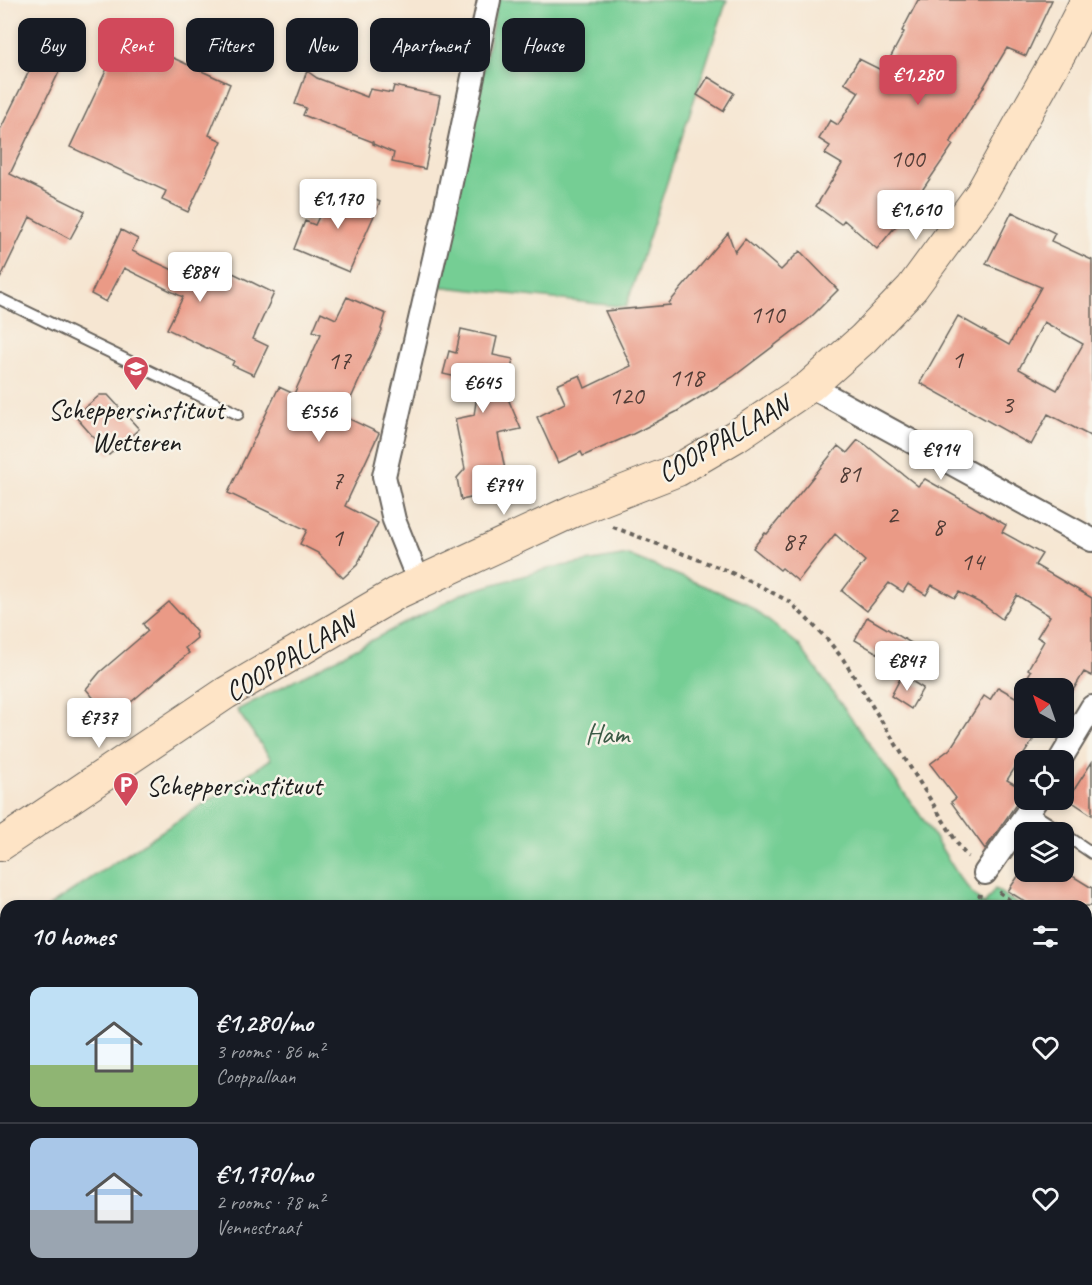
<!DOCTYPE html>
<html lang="en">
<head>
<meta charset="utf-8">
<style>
  :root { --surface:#171b24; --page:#20242c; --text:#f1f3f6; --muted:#9ea1a6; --line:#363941; --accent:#d1495b }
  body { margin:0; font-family:Caveat,sans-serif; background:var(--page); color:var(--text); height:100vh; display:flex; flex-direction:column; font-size:22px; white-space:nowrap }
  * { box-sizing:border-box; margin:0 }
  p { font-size:20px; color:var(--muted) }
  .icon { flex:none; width:33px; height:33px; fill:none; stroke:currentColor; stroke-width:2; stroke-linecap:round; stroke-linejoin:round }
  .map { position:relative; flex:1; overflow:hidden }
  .panel { position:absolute; left:0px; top:900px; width:1092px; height:386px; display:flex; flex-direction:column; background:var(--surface); border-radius:18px 18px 0 0; box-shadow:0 3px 9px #0003 }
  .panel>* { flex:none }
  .hud { position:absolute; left:18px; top:18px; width:600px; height:54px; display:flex; gap:12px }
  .needle { width:39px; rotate:320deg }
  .tools { position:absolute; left:1014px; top:678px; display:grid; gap:12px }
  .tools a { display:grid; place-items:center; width:60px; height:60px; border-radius:12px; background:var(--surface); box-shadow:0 3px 9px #0003; font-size:30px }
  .price { position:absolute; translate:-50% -51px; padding:0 14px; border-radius:6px; background:#fff; color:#222; font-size:20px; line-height:39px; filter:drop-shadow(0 2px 3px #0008) }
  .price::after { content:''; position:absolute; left:50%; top:36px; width:18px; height:14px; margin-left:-9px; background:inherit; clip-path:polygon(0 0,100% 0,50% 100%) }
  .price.current { background:var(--accent); color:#fff }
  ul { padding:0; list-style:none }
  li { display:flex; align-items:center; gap:18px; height:150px; padding:0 30px }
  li+li { border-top:2px solid var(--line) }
  li span { display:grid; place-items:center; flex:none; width:168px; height:120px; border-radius:12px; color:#555 }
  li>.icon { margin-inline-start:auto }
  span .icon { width:72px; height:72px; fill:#fffc; stroke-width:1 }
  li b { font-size:26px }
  h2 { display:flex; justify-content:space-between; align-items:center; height:72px; padding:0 30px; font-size:26px }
  .tag { padding:0 21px; border-radius:12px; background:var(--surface); box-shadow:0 3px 9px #0003; font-size:21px; line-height:54px }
  .tag.current { background:var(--accent); color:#fff }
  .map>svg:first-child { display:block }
  .green { fill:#75ce94; stroke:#487558; stroke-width:1.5 }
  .forest { fill:#60b17e; stroke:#3e664d; stroke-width:1.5 }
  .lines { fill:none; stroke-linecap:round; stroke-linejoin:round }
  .stream { stroke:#5dc8d7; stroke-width:8 }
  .building { fill:#ea9a86; fill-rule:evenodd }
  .lane-casing { stroke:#68635c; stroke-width:14 }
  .street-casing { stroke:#68635c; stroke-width:26 }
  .secondary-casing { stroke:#68635c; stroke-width:34 }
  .path { stroke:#68635c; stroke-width:4; stroke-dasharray:4.5 4.5; stroke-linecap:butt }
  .lane { stroke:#fff; stroke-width:10 }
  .street { stroke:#fff; stroke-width:22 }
  .secondary { stroke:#fee4c6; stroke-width:32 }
  .labels { text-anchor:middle; stroke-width:5; stroke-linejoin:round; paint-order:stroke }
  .number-label { font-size:26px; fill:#503c36 }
  .poi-label { font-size:28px; fill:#1c1c1c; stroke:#f7f3e8 }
  .street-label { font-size:28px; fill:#1c1c1c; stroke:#f7f3e8 }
  .park-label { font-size:28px; fill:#3b5a46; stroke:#f7f3e8 }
</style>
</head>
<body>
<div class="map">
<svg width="1092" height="1285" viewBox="0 0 1092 1285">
  <rect width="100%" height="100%" fill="#f7f3e8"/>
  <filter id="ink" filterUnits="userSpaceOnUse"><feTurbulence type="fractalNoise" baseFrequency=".0167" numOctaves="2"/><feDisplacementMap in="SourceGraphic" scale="12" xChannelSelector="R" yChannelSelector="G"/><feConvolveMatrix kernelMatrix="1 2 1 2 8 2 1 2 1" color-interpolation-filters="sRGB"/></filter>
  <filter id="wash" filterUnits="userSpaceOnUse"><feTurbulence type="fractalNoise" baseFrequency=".008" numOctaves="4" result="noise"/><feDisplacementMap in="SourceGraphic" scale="24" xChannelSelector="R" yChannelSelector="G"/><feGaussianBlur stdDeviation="1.35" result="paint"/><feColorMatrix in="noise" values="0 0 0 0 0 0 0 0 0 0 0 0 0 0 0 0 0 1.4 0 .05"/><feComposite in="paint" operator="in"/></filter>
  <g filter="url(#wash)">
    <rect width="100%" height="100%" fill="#f6e6d2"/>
    <!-- green -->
    <path class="green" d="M498,0H727L626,307L436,286Z
      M628,555L746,603L799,645L925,822L958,875L972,893L984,905L995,889L1020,906H49L271,759L237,710L461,594L550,568Z
      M6,935V1280H1086V950L1092,954V1285H0V939Z"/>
    <!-- forest -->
    <path class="forest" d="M732,1280H844L842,1285H725Z"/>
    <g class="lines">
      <!-- stream -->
      <path class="stream" d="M1086,972L1092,976
        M936,1285L938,1280"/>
    </g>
    <g id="blocks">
      <!-- building -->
      <path class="building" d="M918,0H1052L1026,56L1007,48L950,143L953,145L908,211L877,249L844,220L841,224L816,206L842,164L825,154L830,146L819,139L830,120L838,125L859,92L844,83L859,59L883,71L904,32L902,31Z
        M123,35L230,84L209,135L222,141L188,212L162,200L166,191L70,147Z
        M45,39L69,51L10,174L85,211L70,239L30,217L0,279V130Z
        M307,71L317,78L367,97L370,89L392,93L394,86L440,96L425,169L392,162L394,153L373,144V142L303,115L306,108L295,104Z
        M708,77L734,93L723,111L697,95Z
        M331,191L357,201L360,193L380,202L349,272L294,249L305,221L315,225Z
        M1012,212L1055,233L1051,241L1092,260V437L1048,414L1031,445L920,383L958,316L1009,345L1041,287L986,264ZM1044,322L1083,344L1057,390L1019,369Z
        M121,230L138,239L132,251L192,279L202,258L274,293L253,339L268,346L254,375L232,365L234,361L167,329L183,297L124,268L106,302L91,294Z
        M728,233L735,252L745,239L781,270L800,251L838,290L809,319L733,377L676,412L633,434L583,456L581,452L558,463L537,417L565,403L557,385L580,375L585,388L631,366L605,311L670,305L669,303Z
        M347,297L386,314L381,329L382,330L343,416L379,433L345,506L378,523L357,565L343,578L318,553L300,544L307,530L228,493L279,387L294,394L321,334L313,331L321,312L336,319Z
        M461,329L497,337L493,355L513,359L506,394L521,429L498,434L509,490L461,500L457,478L465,469L455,419L474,415L479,382L443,374L449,351L456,353Z
        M100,395H108L139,429L109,455L75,416Z
        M858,440L866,445L918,486L925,479L1006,525L1002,532L1042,554L1035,565L1092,598V676L1084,672L1064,705V688H1021L1031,671L1028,669L1044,641L1037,637L1050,616L1017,595L1002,619L982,604L959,592L955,598L932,585L926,595L908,584L903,592L889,583L867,611L842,591L865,561L835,534L798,581L782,568L780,570L753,548L765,533L767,534L838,446L847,453Z
        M169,602L180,614L181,613L197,633L196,634L197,638L185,648L189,653L111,719L86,689L100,672L148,631L143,624Z
        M867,617L913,644L901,667L855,640Z
        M902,675L923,688L911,709L891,696Z
        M998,687L1024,702V728H1041L1007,780L1024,790V793L985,849L951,802L956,798L930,764L950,749L984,696L990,700Z
        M1092,762V815L1068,799Z
        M1021,872H1066L1092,888V906H1032L1008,891Z"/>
    </g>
  </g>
  <g filter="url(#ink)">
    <use href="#blocks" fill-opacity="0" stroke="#68635c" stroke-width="1.5"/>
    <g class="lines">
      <defs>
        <path id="lane" d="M0,299L238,414
          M1029,811L1062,832
          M1064,834L1092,853"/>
        <path id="street" d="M810,386L1092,540
          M419,582L394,520L384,476L445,211L489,0
          M1060,760L1092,707
          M985,873L1036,800"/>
        <path id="secondary" d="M0,845L226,693L399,592L573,511L678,470L736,436L810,386L863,339L912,288L981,194L1061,51L1087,0"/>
      </defs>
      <!-- lane casing -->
      <use href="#lane" class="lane-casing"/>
      <!-- street casing -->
      <use href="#street" class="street-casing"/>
      <!-- secondary casing -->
      <use href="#secondary" class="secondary-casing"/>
      <!-- path -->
      <path class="path" d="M613,527L723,569L756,584L790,602L827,639L843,659L961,849L968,857
        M999,892L1018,906
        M977,906L980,894
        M1086,954L1092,958
        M876,1285L878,1280"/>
      <!-- lane -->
      <use href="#lane" class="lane"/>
      <!-- street -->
      <use href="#street" class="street"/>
      <!-- secondary -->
      <use href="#secondary" class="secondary"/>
    </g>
  </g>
  <!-- icons -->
  <defs>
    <symbol id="school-pin" viewBox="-11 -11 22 30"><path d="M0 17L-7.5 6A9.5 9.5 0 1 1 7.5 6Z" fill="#d1495b" stroke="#f7f3e8"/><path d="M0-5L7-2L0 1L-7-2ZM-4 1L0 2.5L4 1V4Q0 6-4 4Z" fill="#fff"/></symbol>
    <symbol id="parking-pin" viewBox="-11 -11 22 30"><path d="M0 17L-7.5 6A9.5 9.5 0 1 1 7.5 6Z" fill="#d1495b" stroke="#f7f3e8"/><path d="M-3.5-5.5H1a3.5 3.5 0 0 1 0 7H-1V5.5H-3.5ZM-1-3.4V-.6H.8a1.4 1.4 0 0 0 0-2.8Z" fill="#fff"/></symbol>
  </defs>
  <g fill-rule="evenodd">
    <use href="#school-pin" x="121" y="354" width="30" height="40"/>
    <use href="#parking-pin" x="111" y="770" width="30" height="40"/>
  </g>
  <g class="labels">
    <!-- number labels -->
    <g class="number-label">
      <text x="907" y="167">100</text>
      <text x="767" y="323">110</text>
      <text x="957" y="368">1</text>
      <text x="339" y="369">17</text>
      <text x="686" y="386">118</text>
      <text x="626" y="404">120</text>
      <text x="1007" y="413">3</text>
      <text x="849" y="482">81</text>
      <text x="337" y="489">7</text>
      <text x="892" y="523">2</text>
      <text x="938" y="535">8</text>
      <text x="337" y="546">1</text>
      <text x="794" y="550">87</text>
      <text x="972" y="570">14</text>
    </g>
    <!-- poi labels -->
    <g class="poi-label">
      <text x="136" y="419">Scheppersinstituut<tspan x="136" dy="32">Wetteren</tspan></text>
      <text x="146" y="795" text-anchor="start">Scheppersinstituut</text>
    </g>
    <!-- street labels -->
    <g class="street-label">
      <text transform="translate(723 438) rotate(-30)" y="10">COOPPALLAAN</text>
      <text transform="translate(290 656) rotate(-31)" y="10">COOPPALLAAN</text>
    </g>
    <!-- park labels -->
    <g class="park-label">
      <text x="607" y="743">Ham</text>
    </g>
  </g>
</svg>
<div class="tools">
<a><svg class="needle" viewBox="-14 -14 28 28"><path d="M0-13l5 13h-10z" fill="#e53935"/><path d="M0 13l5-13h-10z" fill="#9ea1a6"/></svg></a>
<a><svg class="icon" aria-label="locate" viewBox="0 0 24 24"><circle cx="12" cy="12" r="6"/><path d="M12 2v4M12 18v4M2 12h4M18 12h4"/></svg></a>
<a><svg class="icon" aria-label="layers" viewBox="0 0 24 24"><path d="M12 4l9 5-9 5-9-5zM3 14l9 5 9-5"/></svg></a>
</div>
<b class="price current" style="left:918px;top:106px">€1,280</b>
<b class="price" style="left:338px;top:230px">€1,170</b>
<b class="price" style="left:916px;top:241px">€1,610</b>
<b class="price" style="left:200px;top:303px">€884</b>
<b class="price" style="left:483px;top:414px">€645</b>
<b class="price" style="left:319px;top:443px">€556</b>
<b class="price" style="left:941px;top:481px">€914</b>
<b class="price" style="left:504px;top:516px">€794</b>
<b class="price" style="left:907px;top:692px">€847</b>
<b class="price" style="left:99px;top:749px">€737</b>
<div class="hud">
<a class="tag">Buy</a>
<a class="tag current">Rent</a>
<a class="tag">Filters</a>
<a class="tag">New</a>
<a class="tag">Apartment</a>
<a class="tag">House</a>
</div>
<section class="panel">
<h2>10 homes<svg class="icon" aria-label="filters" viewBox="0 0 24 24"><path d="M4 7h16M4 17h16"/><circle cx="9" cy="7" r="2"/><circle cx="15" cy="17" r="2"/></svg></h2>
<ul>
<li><span style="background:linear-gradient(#bfe0f5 65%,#8fb573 0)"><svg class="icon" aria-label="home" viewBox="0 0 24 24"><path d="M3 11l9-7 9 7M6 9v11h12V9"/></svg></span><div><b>€1,280/mo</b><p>3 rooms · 86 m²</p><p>Cooppallaan</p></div><svg class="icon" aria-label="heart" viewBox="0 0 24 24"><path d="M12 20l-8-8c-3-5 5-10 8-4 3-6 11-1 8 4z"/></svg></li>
<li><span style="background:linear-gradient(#a9c7e8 60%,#9aa5b1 0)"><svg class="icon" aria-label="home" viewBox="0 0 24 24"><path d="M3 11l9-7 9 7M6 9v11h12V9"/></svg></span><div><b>€1,170/mo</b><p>2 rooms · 78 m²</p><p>Vennestraat</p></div><svg class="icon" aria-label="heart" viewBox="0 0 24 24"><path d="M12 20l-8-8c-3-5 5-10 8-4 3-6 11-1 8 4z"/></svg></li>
</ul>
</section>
</div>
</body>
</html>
